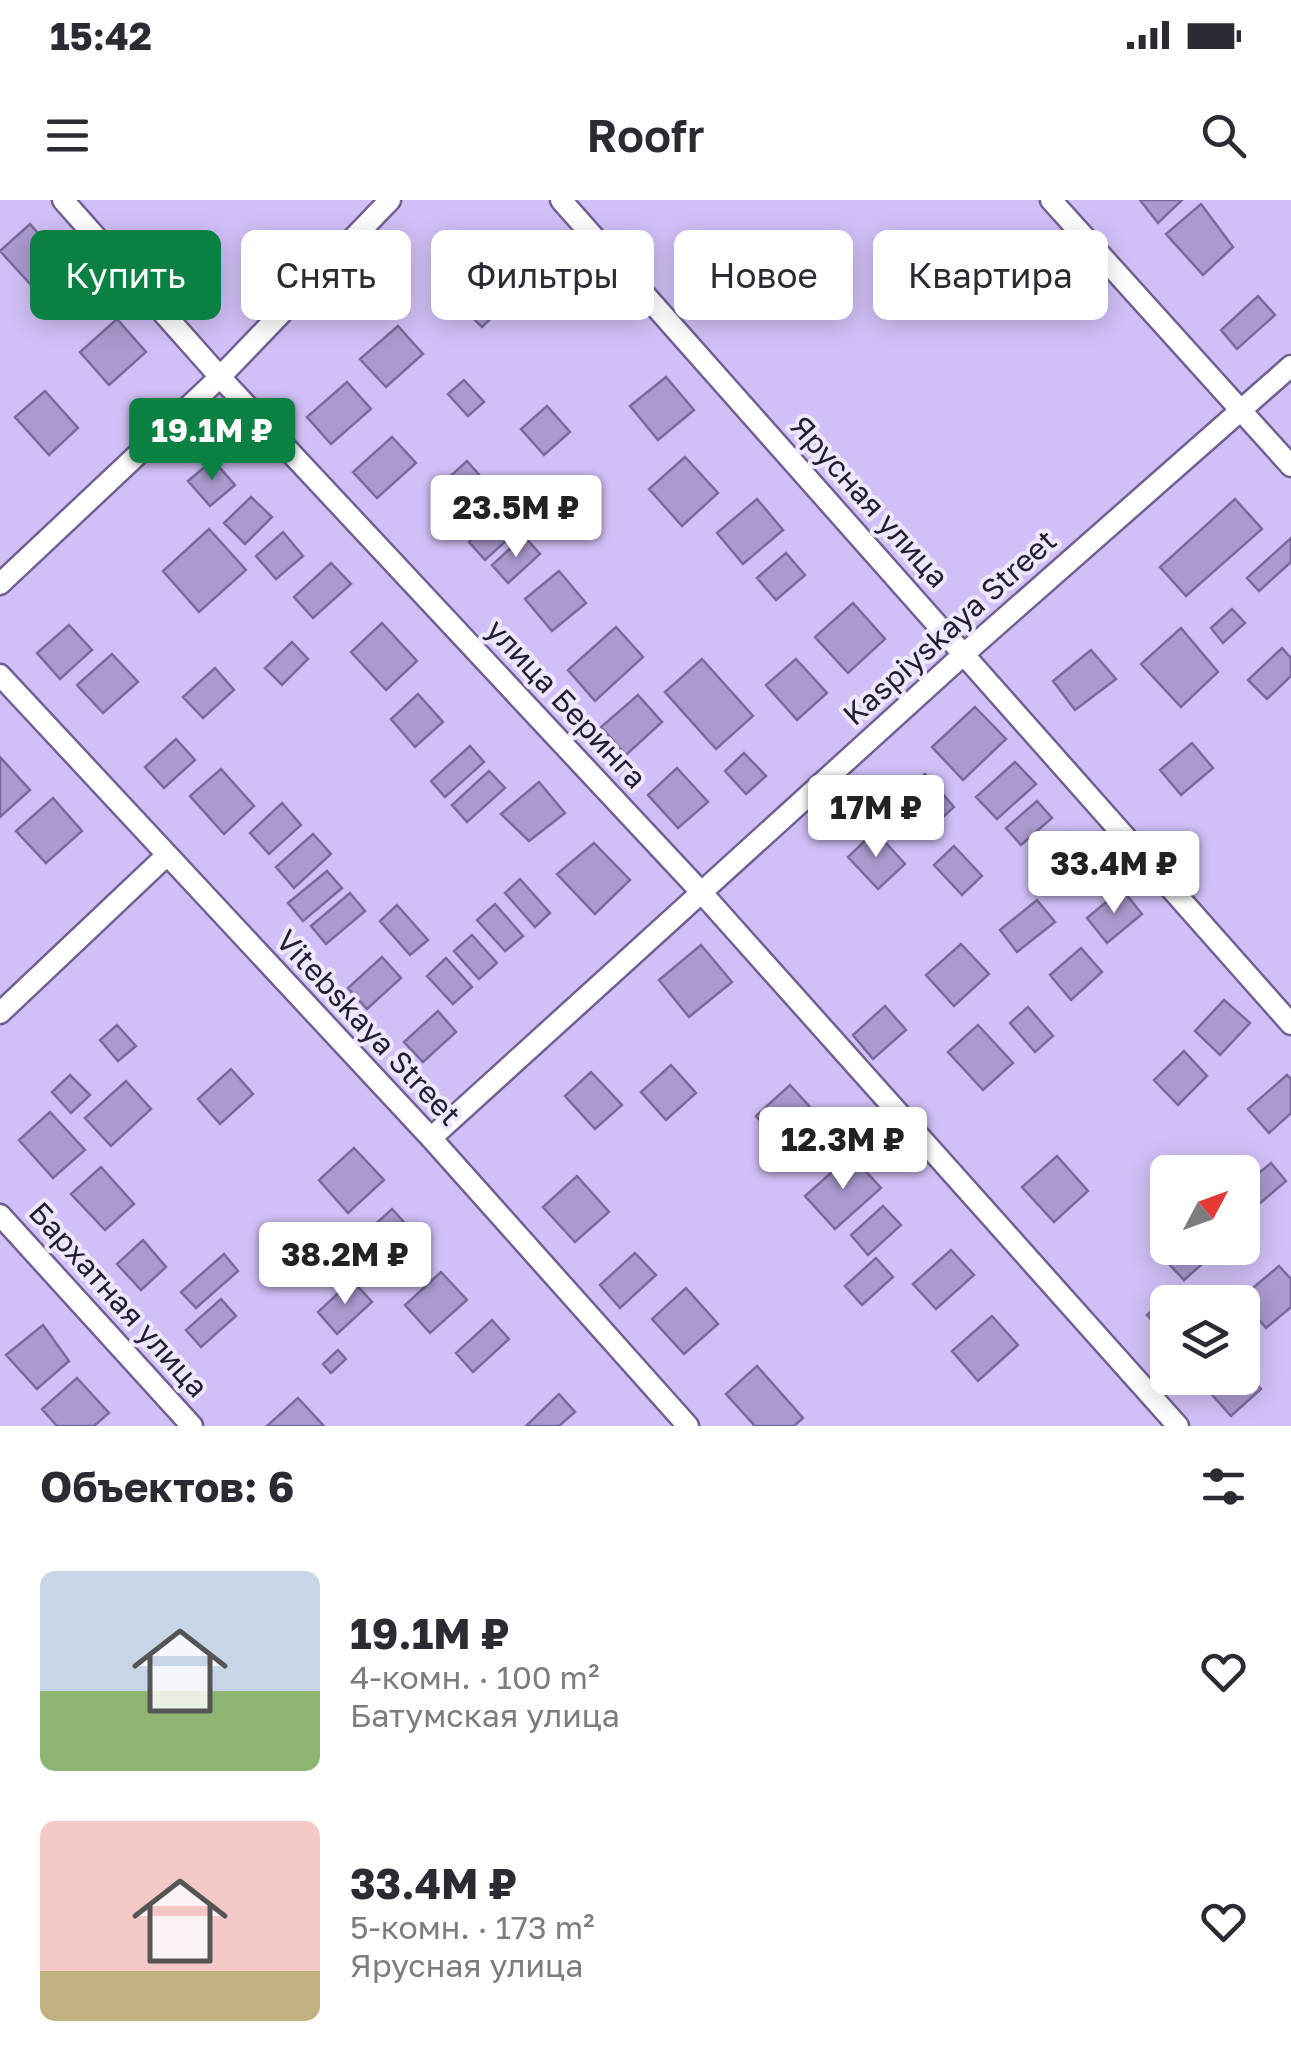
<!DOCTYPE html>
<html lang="ru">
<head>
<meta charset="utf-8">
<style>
  :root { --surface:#fff; --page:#f2f2f3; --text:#2b2b33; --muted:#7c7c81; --accent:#0b8043 }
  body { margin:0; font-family:"Golos Text",sans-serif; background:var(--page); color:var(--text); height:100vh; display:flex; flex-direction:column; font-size:38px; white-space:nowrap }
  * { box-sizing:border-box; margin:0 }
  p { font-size:32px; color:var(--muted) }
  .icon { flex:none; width:55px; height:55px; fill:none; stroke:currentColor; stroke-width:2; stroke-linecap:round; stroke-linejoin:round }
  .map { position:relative; height:1226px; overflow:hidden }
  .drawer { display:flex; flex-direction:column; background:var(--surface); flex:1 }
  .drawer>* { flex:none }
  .hud { position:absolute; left:30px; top:30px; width:1232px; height:90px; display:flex; gap:20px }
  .needle { width:65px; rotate:49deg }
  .buttons { position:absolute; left:1150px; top:955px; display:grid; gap:20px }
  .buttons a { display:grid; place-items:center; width:110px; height:110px; border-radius:15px; background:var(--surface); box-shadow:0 5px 25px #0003; font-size:50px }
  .price { position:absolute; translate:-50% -85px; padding:0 22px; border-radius:10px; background:#fff; color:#222; font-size:32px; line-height:65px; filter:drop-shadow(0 2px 5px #0008) }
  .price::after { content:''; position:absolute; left:50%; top:60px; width:30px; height:22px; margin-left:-15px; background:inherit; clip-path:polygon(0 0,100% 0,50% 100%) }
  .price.selected { background:var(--accent); color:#fff }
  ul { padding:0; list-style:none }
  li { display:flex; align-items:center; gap:30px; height:250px; padding:0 40px }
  li span { display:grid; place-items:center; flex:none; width:280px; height:200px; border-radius:15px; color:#555 }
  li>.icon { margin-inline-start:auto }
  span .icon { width:120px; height:120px; fill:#fffc; stroke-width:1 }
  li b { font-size:42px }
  h2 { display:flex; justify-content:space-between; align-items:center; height:120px; padding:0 40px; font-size:42px }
  .pill { padding:0 35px; border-radius:15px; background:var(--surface); box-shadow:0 5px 25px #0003; font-size:35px; line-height:90px }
  .pill.selected { background:var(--accent); color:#fff }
  .status { display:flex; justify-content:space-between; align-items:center; height:70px; padding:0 50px; background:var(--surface); direction:ltr }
  .status svg { height:28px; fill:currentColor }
  header { display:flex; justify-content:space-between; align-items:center; height:130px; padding:0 40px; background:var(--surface); font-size:45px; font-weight:600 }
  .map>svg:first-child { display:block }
  .building { fill:#aa9ace; stroke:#796a9b; stroke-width:2.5 }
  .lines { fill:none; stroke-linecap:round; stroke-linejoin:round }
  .street-casing { stroke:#716192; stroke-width:25 }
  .street { stroke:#fff; stroke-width:20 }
  .labels { text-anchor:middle; stroke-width:8; stroke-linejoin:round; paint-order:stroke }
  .street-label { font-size:30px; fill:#231d31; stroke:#eee7fe }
</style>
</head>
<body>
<div class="status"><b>15:42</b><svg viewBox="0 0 49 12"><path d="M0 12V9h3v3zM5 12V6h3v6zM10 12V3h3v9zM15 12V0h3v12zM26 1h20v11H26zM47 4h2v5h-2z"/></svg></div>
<header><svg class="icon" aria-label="menu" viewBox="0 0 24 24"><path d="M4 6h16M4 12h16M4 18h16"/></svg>Roofr<svg class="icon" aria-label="search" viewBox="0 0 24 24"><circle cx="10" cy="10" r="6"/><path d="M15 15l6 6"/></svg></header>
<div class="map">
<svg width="1291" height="1226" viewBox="0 0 1291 1226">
  <rect width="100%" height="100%" fill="#d1c0f7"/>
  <!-- building -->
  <path class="building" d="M1140,0H1182L1158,23Z
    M1201,4L1233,47L1203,75L1166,34Z
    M30,24L61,59L32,86L0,51Z
    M493,94L504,106L482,127L470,115Z
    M1258,96L1275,115L1237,149L1221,130Z
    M117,119L146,152L109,185L80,152Z
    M398,126L423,154L386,187L360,159Z
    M666,177L694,210L658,240L630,206Z
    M464,180L484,202L468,216L448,194Z
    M347,182L371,209L331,244L307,217Z
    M45,191L78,228L49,255L15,217Z
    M547,206L570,232L544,255L521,229Z
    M392,237L416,263L377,298L353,272Z
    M685,257L718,293L682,326L649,289Z
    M213,260L235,285L210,306L188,281Z
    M467,261L489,286L456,316L434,291Z
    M251,297L272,317L245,344L224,323Z
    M757,299L783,330L743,364L717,333Z
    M1235,299L1262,329L1186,396L1160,367Z
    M504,310L520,328L485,360L469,342Z
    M209,329L246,370L199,412L163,371Z
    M283,332L303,356L276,379L256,356Z
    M524,336L540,354L508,383L492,365Z
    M1291,338V362L1259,391L1247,378Z
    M786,353L805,375L776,400L757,378Z
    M331,363L351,384L313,418L294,397Z
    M559,371L586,403L552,431L525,399Z
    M853,403L885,439L848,473L815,437Z
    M1232,409L1245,423L1223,443L1211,428Z
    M382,423L417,461L386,490L351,452Z
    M69,425L92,450L60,479L37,453Z
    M616,427L643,457L595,501L568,470Z
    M1181,428L1218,472L1181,507L1141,464Z
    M292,442L308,459L282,485L265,468Z
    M1282,448L1291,458V476L1267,499L1248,480Z
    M1091,450L1116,479L1075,510L1053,481Z
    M112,454L138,482L103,513L77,485Z
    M702,459L753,516L716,549L665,492Z
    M796,459L827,493L797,520L766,485Z
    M215,468L234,490L203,518L183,497Z
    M418,494L443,522L415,547L391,519Z
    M638,495L662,522L626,555L601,527Z
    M975,507L1006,539L963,580L932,547Z
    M176,539L195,560L164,588L145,567Z
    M1192,543L1213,568L1181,595L1160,570Z
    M470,546L484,562L445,597L431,581Z
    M744,553L766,576L746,594L725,571Z
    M0,557L30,590L0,617Z
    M1015,562L1036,584L997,619L976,597Z
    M677,568L708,602L678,628L648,595Z
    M221,569L254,606L224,634L190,596Z
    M489,571L505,588L467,622L452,605Z
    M925,574L954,607L932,627L903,593Z
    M539,582L565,613L529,641L501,614Z
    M53,598L82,631L46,663L16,631Z
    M1037,601L1052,618L1021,645L1006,628Z
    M282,603L301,625L269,654L250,633Z
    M875,631L905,664L878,689L848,657Z
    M1070,632L1090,654L1054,688L1034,666Z
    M313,634L331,654L294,688L276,667Z
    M594,643L630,680L595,714L557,674Z
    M954,646L982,676L962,695L934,665Z
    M327,671L342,688L303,721L288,703Z
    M520,679L550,713L535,727L505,693Z
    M1122,689L1142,714L1107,743L1087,718Z
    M350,693L365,711L326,744L311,726Z
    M1037,700L1055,722L1017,752L1000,730Z
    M495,704L523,736L505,751L477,720Z
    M397,705L428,740L410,755L380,721Z
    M472,735L497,763L479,779L454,751Z
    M961,744L989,774L954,806L926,775Z
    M701,745L732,782L689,817L659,780Z
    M1081,748L1102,772L1071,800L1050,775Z
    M382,757L401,778L367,809L348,788Z
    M446,758L472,787L453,804L427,776Z
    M1224,800L1250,823L1220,855L1195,831Z
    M885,806L906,830L873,859L853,835Z
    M1028,807L1053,836L1035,852L1010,823Z
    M438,811L456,832L423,862L404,842Z
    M117,825L136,846L118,861L100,840Z
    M978,825L1013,863L983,890L948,852Z
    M1184,851L1207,876L1178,905L1154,880Z
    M671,865L696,893L666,920L641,892Z
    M231,869L253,894L220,924L198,899Z
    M591,872L622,905L595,929L565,896Z
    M70,875L90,895L71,913L52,892Z
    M1287,875L1291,879V913L1269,933L1248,909Z
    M126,881L151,909L111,946L85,918Z
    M790,885L820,918L785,949L756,916Z
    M50,912L85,950L53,978L19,940Z
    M354,948L384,980L348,1013L319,980Z
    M851,955L881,988L835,1029L805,996Z
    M1057,956L1088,991L1054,1022L1022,987Z
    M1271,963L1286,981L1252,1010L1242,998V987Z
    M101,967L134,1004L105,1030L71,994Z
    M577,976L609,1012L575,1042L543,1007Z
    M883,1006L901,1025L868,1055L851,1035Z
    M392,1009L412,1031L376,1063L357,1041Z
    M143,1040L166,1067L141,1090L117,1064Z
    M1186,1048L1218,1050L1184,1080L1168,1063Z
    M951,1050L974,1075L936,1109L913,1084Z
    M635,1053L656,1075L620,1108L600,1085Z
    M224,1054L238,1071L196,1108L181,1092Z
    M876,1058L893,1077L862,1105L845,1086Z
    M1279,1066L1291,1079V1107L1266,1128L1241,1098Z
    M441,1072L467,1100L430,1133L405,1105Z
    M352,1080L372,1102L337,1134L318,1112Z
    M1179,1086L1194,1102H1168V1132L1165,1134L1147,1115Z
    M686,1088L718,1124L684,1154L652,1119Z
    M221,1099L236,1116L201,1147L186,1130Z
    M992,1116L1018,1145L978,1181L952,1151Z
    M492,1120L509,1139L473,1172L456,1153Z
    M43,1125L69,1161L37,1189L6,1155Z
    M338,1150L346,1159L331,1173L323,1164Z
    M757,1166L803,1218L794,1226H755L726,1194Z
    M1242,1169L1261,1189L1231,1216L1197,1178H1242Z
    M77,1178L109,1213L94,1226H57L42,1209Z
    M559,1194L575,1212L559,1226H526Z
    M298,1198L324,1226H267Z"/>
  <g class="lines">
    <defs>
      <path id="street" d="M63,0L220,177L702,693L1178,1226
        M561,0L1291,824
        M1051,0L1291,266
        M0,384L220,177L390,0
        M0,475L431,938L688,1226
        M0,813L166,656
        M431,938L964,454L1291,166
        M0,1015L192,1226"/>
    </defs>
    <!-- street casing -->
    <use href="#street" class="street-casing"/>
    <!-- street -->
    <use href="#street" class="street"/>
  </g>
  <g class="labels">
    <!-- street labels -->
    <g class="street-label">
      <text transform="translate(869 302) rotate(48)" y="10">Ярусная улица</text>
      <text transform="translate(950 428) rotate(-42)" y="10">Kaspiyskaya Street</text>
      <text transform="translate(566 504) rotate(47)" y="10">улица Беринга</text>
      <text transform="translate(368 828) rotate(47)" y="10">Vitebskaya Street</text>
      <text transform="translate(118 1100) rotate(48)" y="10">Бархатная улица</text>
    </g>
  </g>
</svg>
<div class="buttons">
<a><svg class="needle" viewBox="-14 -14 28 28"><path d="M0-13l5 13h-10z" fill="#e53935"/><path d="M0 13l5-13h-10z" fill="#7c7c81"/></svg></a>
<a><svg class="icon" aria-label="layers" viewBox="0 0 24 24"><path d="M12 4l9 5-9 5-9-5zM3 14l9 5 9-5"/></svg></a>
</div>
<b class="price selected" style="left:212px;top:283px">19.1M ₽</b>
<b class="price" style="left:516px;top:360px">23.5M ₽</b>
<b class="price" style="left:876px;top:660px">17M ₽</b>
<b class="price" style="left:1114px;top:716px">33.4M ₽</b>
<b class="price" style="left:843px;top:992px">12.3M ₽</b>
<b class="price" style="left:345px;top:1107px">38.2M ₽</b>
<div class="hud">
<a class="pill selected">Купить</a>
<a class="pill">Снять</a>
<a class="pill">Фильтры</a>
<a class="pill">Новое</a>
<a class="pill">Квартира</a>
</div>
</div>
<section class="drawer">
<h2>Объектов: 6<svg class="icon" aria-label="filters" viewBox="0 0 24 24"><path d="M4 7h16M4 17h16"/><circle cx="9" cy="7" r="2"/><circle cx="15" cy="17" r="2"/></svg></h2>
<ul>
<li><span style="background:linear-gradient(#c9d6e8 60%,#8fb573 0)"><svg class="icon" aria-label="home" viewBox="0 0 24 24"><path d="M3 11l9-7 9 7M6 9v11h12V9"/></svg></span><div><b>19.1M ₽</b><p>4-комн. · 100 m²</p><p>Батумская улица</p></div><svg class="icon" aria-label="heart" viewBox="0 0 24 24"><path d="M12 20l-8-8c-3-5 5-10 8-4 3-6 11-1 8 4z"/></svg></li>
<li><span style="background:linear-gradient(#f6c9c9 75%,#c2b280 0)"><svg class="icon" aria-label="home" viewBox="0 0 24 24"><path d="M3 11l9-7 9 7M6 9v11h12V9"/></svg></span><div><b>33.4M ₽</b><p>5-комн. · 173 m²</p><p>Ярусная улица</p></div><svg class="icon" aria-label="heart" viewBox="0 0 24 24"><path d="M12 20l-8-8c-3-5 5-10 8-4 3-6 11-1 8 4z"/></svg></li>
</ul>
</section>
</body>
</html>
